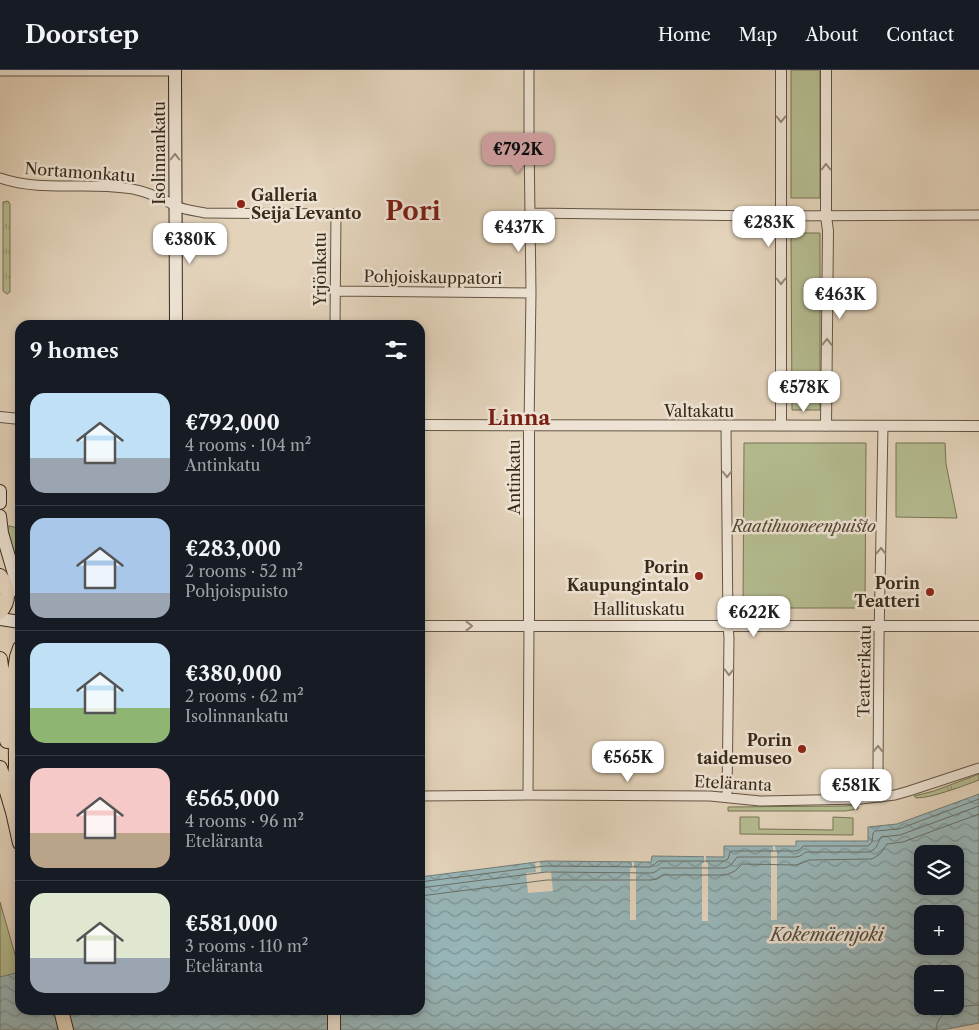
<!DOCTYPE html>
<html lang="en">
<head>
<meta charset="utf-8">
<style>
  :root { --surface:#171b24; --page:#242831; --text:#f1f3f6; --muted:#9ea1a6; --line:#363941; --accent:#c59692 }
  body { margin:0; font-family:"Libre Caslon Text",serif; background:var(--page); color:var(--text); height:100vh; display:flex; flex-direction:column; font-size:19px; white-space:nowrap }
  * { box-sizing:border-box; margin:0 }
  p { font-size:16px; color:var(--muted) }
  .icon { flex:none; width:28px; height:28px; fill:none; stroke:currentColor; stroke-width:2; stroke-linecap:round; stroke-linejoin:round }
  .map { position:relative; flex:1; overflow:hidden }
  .sheet { position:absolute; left:15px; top:250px; width:410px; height:695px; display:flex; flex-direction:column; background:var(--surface); border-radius:15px; box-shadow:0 2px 8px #0003 }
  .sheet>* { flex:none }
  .fabs { position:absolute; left:914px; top:775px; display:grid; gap:10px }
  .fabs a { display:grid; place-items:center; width:50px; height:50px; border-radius:10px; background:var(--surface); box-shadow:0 2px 8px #0003; font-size:25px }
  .price { position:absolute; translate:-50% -42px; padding:0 11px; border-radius:10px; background:#fff; color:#222; font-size:16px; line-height:32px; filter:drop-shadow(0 1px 2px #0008) }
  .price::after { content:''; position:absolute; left:50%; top:30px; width:15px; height:11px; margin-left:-8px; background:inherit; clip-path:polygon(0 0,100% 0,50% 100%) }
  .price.current { background:var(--accent); color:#111 }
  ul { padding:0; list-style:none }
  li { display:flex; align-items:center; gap:15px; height:125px; padding:0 15px }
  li+li { border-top:1px solid var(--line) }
  li span { display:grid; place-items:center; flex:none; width:140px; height:100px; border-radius:15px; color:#555 }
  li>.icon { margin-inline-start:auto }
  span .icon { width:60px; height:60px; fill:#fffc; stroke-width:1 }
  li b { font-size:21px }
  h2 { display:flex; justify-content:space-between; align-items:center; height:60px; padding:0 15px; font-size:21px }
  header { display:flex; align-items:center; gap:30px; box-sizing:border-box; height:70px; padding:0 25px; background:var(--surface); border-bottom:1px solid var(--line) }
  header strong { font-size:24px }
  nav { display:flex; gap:28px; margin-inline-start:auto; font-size:18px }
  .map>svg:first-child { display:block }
  .grass { fill:url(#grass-tufts); stroke:#777354 }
  .green { fill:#b4bc90; stroke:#777354 }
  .water { fill:url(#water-waves); stroke:#727e79; fill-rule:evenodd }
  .pier { fill:#e3d3bb }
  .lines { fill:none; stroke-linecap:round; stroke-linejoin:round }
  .shore { stroke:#697069; stroke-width:1 }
  .minor-casing { stroke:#645442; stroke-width:11 }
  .tertiary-casing { stroke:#645442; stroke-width:12 }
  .secondary-casing { stroke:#3a2a19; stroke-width:14 }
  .primary-casing { stroke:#3a2a19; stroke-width:16 }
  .minor { stroke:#ede2d3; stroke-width:9 }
  .tertiary { stroke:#ede2d3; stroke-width:10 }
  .secondary { stroke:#ede2d3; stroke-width:12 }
  .primary { stroke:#e3d3bb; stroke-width:14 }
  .oneway { stroke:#948676 }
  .poi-dot { fill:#8f2418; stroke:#ede2d3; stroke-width:2 }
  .labels { text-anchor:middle; stroke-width:5; stroke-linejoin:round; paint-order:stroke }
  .street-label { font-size:16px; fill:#3a2a19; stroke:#ede2d3 }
  .poi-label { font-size:16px; font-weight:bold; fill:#3a2a19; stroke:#ede2d3; text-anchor:end }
  .park-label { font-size:16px; font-style:italic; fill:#524731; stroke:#ede2d3 }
  .water-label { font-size:18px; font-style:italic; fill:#524d41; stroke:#ede2d3 }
  .district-label { font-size:21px; font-weight:bold; fill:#7a1f14; stroke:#ede2d3 }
  .town-label { font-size:26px; font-weight:bold; fill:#7a1f14; stroke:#ede2d3 }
</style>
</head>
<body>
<header>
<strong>Doorstep</strong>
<nav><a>Home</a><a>Map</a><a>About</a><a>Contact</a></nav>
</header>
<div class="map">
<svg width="979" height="960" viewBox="0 0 979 960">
  <defs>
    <pattern id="grass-tufts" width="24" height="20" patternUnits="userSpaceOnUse" patternTransform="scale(1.25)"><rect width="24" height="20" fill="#b4bc90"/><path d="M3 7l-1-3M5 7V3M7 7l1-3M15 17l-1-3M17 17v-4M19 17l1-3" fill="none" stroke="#939975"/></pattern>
    <pattern id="water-waves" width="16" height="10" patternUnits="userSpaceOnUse" patternTransform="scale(1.25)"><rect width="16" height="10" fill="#98b6b9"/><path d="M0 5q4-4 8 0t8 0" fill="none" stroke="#7d9496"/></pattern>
  </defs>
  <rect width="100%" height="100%" fill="#e3d3bb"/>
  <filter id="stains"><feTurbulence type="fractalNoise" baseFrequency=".004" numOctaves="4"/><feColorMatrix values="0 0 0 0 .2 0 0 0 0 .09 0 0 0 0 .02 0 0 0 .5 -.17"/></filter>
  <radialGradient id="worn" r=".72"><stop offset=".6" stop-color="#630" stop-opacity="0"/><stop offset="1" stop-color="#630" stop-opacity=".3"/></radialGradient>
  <!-- grass -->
  <path class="grass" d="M8,131L10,134V222L7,224L3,221V132Z
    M6,456H10L20,459V508Z
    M979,704V710C963,716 932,728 916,728L914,726L934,721Z
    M858,735V739L845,741H728V737L844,736Z"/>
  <!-- green -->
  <path class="green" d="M791,0H820V128H791Z
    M791,163H820V340H792Z
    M744,373H866L865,538H743Z
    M896,373H945L946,394L957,448L896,447Z
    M740,747H759V759L833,760V747L853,748V765L740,764Z
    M0,832L20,902L0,908Z"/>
  <!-- water -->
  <path class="water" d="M979,724V953L942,960H0V907L20,902V940H420V807L545,791L651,792L652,786L724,787V776H796V771H868V757L897,754ZM922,784H955V816H922ZM922,844H955V876H922ZM922,904H955V936H922Z"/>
  <!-- pier -->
  <path class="pier" d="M773,776H775L776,782H777V850H771V782H773Z
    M704,786H706V792L708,793V851H702V793H704Z
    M540,792L541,802L551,801L553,821L528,823L526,803L536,802L535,793Z
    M632,792H634V798H636V850H630V798H632Z"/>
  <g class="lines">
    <!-- shore -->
    <path class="shore" d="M420,812L545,796L650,797L654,795L658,791H724L728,789L730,782L732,781H795L799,780L803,776H868L872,772L873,763L875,761L899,759L979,729
      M420,818L546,802L651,803L655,802L661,798H725L731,795L737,787H796L800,786L806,782H869C878,779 877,773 881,767L900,765L979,736
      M420,826L547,810H651L657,809L664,805H726L735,801L742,794L796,795L802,793L809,790L872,789L880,784L887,774L903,772L979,744
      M936,960C937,938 961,936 979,935"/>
    <defs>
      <path id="minor" d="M0,1H175
        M0,108C41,122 84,112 125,118C138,119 151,124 162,129C167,131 171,134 176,136C185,140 195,141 205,143L336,144L335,255
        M530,143L770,146L979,145
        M335,221L531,223
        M529,356L531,223L529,67V0
        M726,356L728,555L729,568L727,727
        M528,725L529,555
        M420,726L528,725L710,726L760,731L861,729L895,725L909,721L979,698
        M881,727L878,702L879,569L883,356"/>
      <path id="tertiary" d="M781,0V356
        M826,0V146L828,161L826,356
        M0,347L20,349
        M420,355L979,356
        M529,356V555
        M420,556H979"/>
      <path id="secondary" d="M175,0L176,255
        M0,421V433
        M0,446L2,463L20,524
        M0,549L20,552
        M334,940V960"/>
      <path id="primary" d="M0,506C9,517 10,531 0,542
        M0,589L4,619L7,671
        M0,698L13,742L20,773
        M13,742L16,695L15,601L17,587L20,578
        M61,940L66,960"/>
    </defs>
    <!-- minor casing -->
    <use href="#minor" class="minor-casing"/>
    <!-- tertiary casing -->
    <use href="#tertiary" class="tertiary-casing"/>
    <!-- secondary casing -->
    <use href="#secondary" class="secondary-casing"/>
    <!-- primary casing -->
    <use href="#primary" class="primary-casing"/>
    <!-- minor -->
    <use href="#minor" class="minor"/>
    <!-- tertiary -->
    <use href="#tertiary" class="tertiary"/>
    <!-- secondary -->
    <use href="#secondary" class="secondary"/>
    <!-- primary -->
    <use href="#primary" class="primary"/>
  </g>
  <!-- one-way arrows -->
  <defs><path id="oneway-chevron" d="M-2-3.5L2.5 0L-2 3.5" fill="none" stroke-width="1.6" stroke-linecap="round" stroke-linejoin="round" transform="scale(1.25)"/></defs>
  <g class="oneway">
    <use href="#oneway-chevron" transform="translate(781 49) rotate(90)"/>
    <use href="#oneway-chevron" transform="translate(175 87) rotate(-90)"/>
    <use href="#oneway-chevron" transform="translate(826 97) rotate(-90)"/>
    <use href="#oneway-chevron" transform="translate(781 211) rotate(90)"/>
    <use href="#oneway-chevron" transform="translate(827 272) rotate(-89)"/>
    <use href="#oneway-chevron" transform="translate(727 404) rotate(90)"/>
    <use href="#oneway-chevron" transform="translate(881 481) rotate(-89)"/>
    <use href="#oneway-chevron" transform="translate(469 556)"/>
    <use href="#oneway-chevron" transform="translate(729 602) rotate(91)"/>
    <use href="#oneway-chevron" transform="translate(878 679) rotate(-90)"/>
  </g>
  <!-- markers -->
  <g class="poi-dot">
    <circle cx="241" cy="134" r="5"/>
    <circle cx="699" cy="506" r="5"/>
    <circle cx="930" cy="522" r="5"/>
    <circle cx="802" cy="679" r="5"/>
  </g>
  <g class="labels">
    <!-- street labels -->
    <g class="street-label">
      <text transform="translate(159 83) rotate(-90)" y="6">Isolinnankatu</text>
      <text transform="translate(80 102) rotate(4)" y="6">Nortamonkatu</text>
      <text transform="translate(320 199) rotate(-90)" y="6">Yrjönkatu</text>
      <text transform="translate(433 207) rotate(1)" y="6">Pohjoiskauppatori</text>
      <text x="699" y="347">Valtakatu</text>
      <text transform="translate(514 407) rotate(-90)" y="6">Antinkatu</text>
      <text x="639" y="545">Hallituskatu</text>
      <text transform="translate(864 601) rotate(-89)" y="6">Teatterikatu</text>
      <text transform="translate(733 713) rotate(3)" y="6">Eteläranta</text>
    </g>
    <!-- poi labels -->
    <g class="poi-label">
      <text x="251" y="131" text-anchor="start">Galleria<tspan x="251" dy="18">Seija Levanto</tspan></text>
      <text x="689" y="503">Porin<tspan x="689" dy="18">Kaupungintalo</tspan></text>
      <text x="920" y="519">Porin<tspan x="920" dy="18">Teatteri</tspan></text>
      <text x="792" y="676">Porin<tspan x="792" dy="18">taidemuseo</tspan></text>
    </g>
    <!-- park labels -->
    <g class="park-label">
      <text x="804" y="462">Raatihuoneenpuisto</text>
    </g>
    <!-- water labels -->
    <g class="water-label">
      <text x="827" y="871">Kokemäenjoki</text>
    </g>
    <!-- district labels -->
    <g class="district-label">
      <text x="519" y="355">Linna</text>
    </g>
    <!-- town labels -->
    <g class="town-label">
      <text x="413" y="150">Pori</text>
    </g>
  </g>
  <rect width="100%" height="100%" filter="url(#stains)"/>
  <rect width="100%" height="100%" fill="url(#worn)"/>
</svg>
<div class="fabs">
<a><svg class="icon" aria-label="layers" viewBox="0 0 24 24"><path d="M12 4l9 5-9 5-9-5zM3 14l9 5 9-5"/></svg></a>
<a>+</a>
<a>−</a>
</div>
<b class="price current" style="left:518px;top:105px">€792K</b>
<b class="price" style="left:769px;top:178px">€283K</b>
<b class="price" style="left:519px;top:183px">€437K</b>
<b class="price" style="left:190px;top:195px">€380K</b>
<b class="price" style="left:840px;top:250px">€463K</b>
<b class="price" style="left:804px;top:343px">€578K</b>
<b class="price" style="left:754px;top:568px">€622K</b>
<b class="price" style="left:628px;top:713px">€565K</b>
<b class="price" style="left:856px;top:741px">€581K</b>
<section class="sheet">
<h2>9 homes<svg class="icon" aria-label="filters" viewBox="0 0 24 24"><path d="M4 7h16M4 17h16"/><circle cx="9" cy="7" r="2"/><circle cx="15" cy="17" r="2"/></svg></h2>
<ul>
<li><span style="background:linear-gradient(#bfe0f5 65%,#9aa5b1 0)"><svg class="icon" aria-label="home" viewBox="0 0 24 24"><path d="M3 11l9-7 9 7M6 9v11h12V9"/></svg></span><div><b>€792,000</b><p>4 rooms · 104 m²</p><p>Antinkatu</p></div></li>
<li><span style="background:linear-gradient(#a9c7e8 75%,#9aa5b1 0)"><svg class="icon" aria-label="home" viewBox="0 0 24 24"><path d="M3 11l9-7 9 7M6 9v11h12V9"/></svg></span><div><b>€283,000</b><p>2 rooms · 52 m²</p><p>Pohjoispuisto</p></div></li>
<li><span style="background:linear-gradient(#bfe0f5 65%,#8fb573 0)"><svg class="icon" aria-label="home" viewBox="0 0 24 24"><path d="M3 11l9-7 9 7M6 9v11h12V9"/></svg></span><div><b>€380,000</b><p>2 rooms · 62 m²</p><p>Isolinnankatu</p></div></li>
<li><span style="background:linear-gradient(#f6c9c9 65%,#b9a48a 0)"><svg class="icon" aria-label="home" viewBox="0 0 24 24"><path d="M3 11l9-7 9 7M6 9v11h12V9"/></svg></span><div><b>€565,000</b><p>4 rooms · 96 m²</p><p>Eteläranta</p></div></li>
<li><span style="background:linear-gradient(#dfe7d0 65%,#9aa5b1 0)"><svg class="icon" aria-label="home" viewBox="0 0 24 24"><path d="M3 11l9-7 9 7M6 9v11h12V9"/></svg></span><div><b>€581,000</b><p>3 rooms · 110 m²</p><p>Eteläranta</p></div></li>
</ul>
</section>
</div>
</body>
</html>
